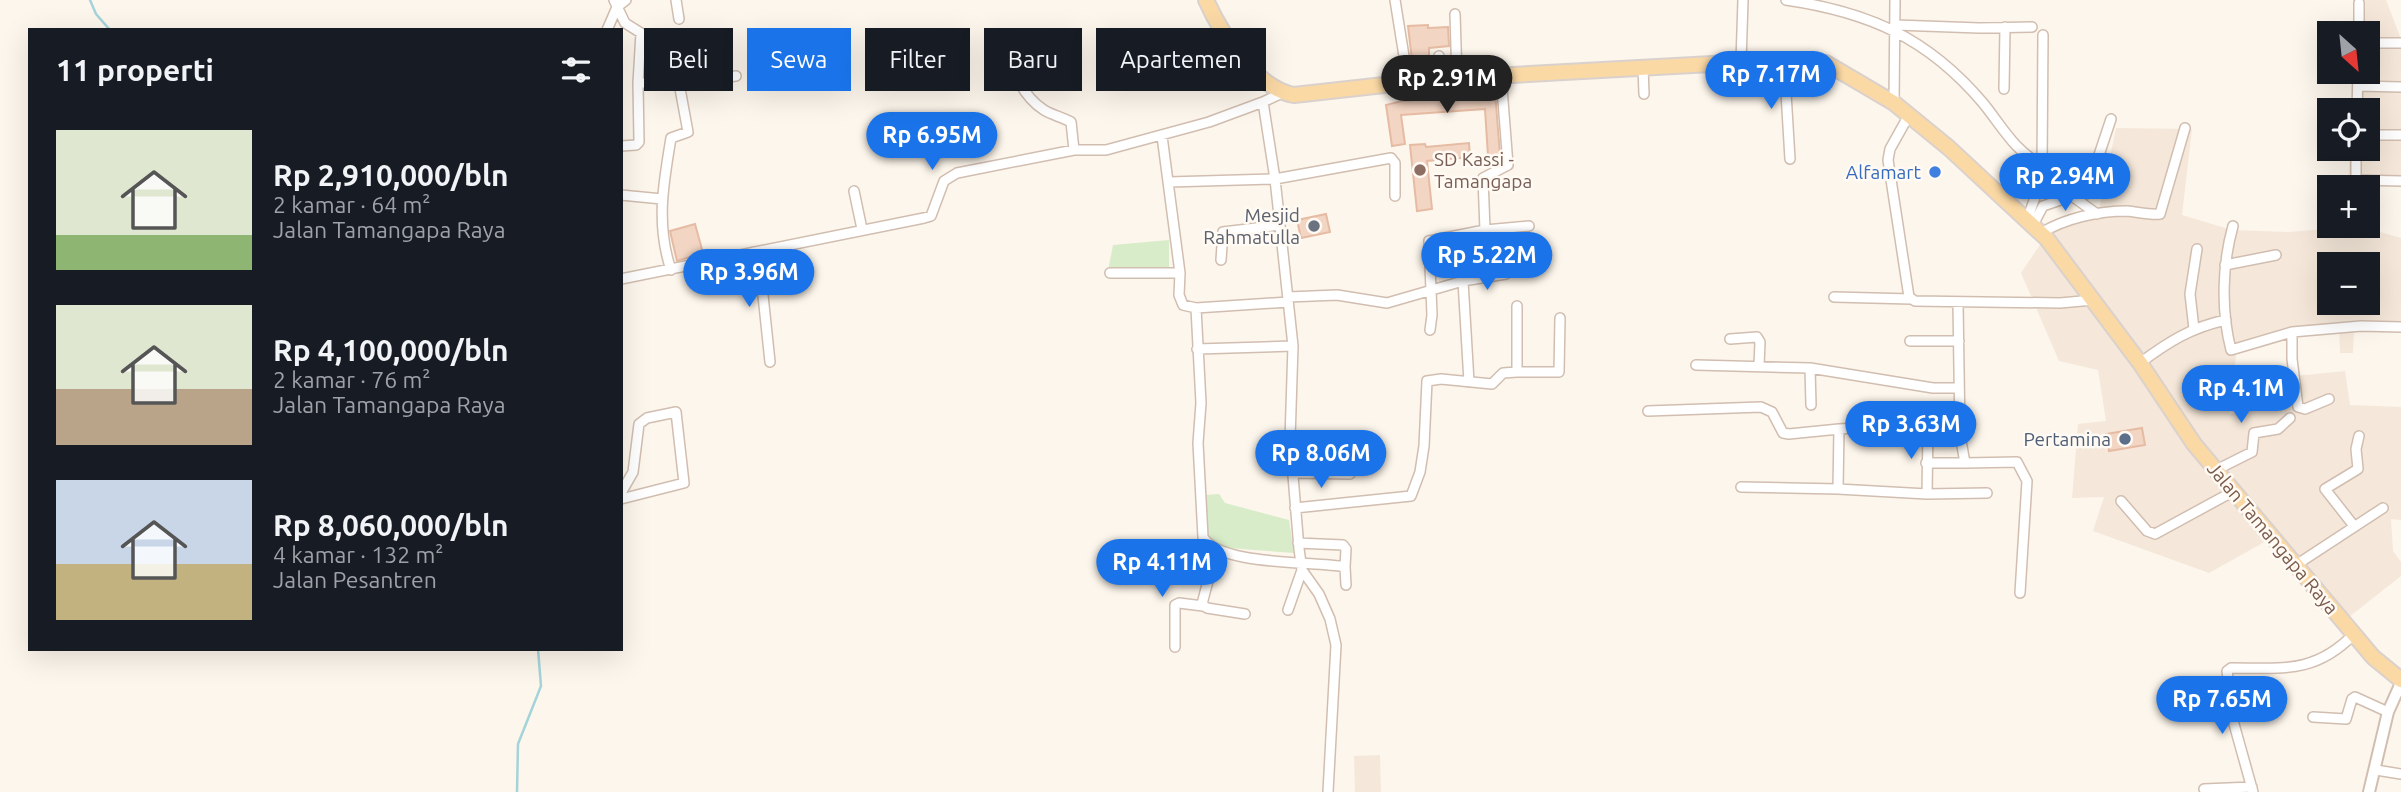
<!DOCTYPE html>
<html lang="id">
<head>
<meta charset="utf-8">
<style>
  :root { --surface:#171b24; --page:#20242c; --text:#f1f3f6; --muted:#9ea1a6; --accent:#1a73e8 }
  body { margin:0; font-family:Ubuntu,sans-serif; background:var(--page); color:var(--text); height:100vh; display:flex; flex-direction:column; font-size:26px; white-space:nowrap }
  * { box-sizing:border-box; margin:0 }
  p { font-size:23px; color:var(--muted) }
  .icon { flex:none; width:38px; height:38px; fill:none; stroke:currentColor; stroke-width:2; stroke-linecap:round; stroke-linejoin:round }
  .map { position:relative; flex:1; overflow:hidden }
  .drawer { position:absolute; left:28px; top:28px; width:595px; height:623px; display:flex; flex-direction:column; background:var(--surface); border-radius:0px; box-shadow:0 7px 28px #0002 }
  .drawer>* { flex:none }
  .hud { position:absolute; left:644px; top:28px; width:665px; height:63px; display:flex; gap:14px }
  .needle { width:46px; rotate:153deg }
  .controls { position:absolute; left:2317px; top:21px; display:grid; gap:14px }
  .controls a { display:grid; place-items:center; width:63px; height:63px; border-radius:0px; background:var(--surface); box-shadow:0 7px 28px #0002; font-size:35px }
  .price { position:absolute; translate:-50% -60px; padding:0 16px; border-radius:24px; background:var(--accent); color:#fff; font-size:23px; line-height:46px; filter:drop-shadow(0 2px 4px #0008) }
  .price::after { content:''; position:absolute; left:50%; top:42px; width:21px; height:16px; margin-left:-10px; background:inherit; clip-path:polygon(0 0,100% 0,50% 100%) }
  .price.on { background:#222; color:#fff }
  ul { padding:0; list-style:none }
  li { display:flex; align-items:center; gap:21px; height:175px; padding:0 28px }
  li span { display:grid; place-items:center; flex:none; width:196px; height:140px; border-radius:0px; color:#555 }
  li>.icon { margin-inline-start:auto }
  span .icon { width:84px; height:84px; fill:#fffc; stroke-width:1 }
  li b { font-size:30px }
  h2 { display:flex; justify-content:space-between; align-items:center; height:84px; padding:0 28px; font-size:30px }
  .pill { padding:0 24px; border-radius:0px; background:var(--surface); box-shadow:0 7px 28px #0002; font-size:24px; line-height:63px }
  .pill.on { background:var(--accent); color:#fff }
  .map>svg:first-child { display:block }
  .residential { fill:#f5e8da; fill-rule:evenodd }
  .green { fill:#d8ecc9 }
  .lines { fill:none; stroke-linecap:round; stroke-linejoin:round }
  .stream { stroke:#a5d3da; stroke-width:2.5 }
  .building { fill:#f3d5c3; stroke:#e6bba3; stroke-width:2 }
  .minor-casing { stroke:#d1beb0; stroke-width:12 }
  .tertiary-casing { stroke:#d1beb0; stroke-width:14 }
  .primary-casing { stroke:#dad1cd; stroke-width:18 }
  .minor { stroke:#fff; stroke-width:9 }
  .tertiary { stroke:#fff; stroke-width:10 }
  .primary { stroke:#fbd9a5; stroke-width:14 }
  .education-dot { fill:#8d6e63; stroke:#fffaf3; stroke-width:2.5 }
  .shop-dot { fill:#3f7fe0; stroke:#fffaf3; stroke-width:2.5 }
  .worship-dot { fill:#6b7280; stroke:#fffaf3; stroke-width:2.5 }
  .service-dot { fill:#5c6f8a; stroke:#fffaf3; stroke-width:2.5 }
  .labels { text-anchor:middle; stroke-width:5; stroke-linejoin:round; paint-order:stroke }
  .education-label { font-size:19px; fill:#785e54; stroke:#fffaf3; text-anchor:start }
  .shop-label { font-size:19px; fill:#366cbe; stroke:#fffaf3; text-anchor:end }
  .worship-label { font-size:19px; fill:#5b616d; stroke:#fffaf3; text-anchor:end }
  .service-label { font-size:19px; fill:#4e5e75; stroke:#fffaf3; text-anchor:end }
  .street-label { font-size:19px; fill:#7a5c4d; stroke:#fffaf3 }
</style>
</head>
<body>
<div class="map">
<svg width="2401" height="792" viewBox="0 0 2401 792">
  <rect width="100%" height="100%" fill="#fdf6ec"/>
  <!-- residential -->
  <path class="residential" d="M2353,0H2386L2401,39V186L2348,185L2350,149H2368V110H2352L2353,82L2333,79L2334,72H2368V33H2354Z
    M2116,128L2192,129L2182,215L2232,230L2289,232L2360,226L2401,238V331L2354,332L2353,353H2340L2339,329L2292,334L2237,348L2229,414L2292,405L2294,376L2345,371L2350,405L2401,407V520L2391,519L2393,551L2401,562V576L2344,621L2268,540L2209,573L2093,531L2104,497L2072,498L2078,424L2106,421L2098,370L2059,361L2021,273L2054,224L2099,209ZM2329,264H2368V303H2329Z
    M1380,755L1381,792H1355L1354,756Z"/>
  <!-- green -->
  <path class="green" d="M1169,240V273L1108,271L1113,245Z
    M1219,494L1225,503L1289,520L1294,553L1228,548L1211,539L1206,527L1205,495Z"/>
  <g class="lines">
    <!-- stream -->
    <path class="stream" d="M90,0L96,14L110,30
      M517,792L518,744L541,686L538,649"/>
  </g>
  <!-- building -->
  <path class="building" d="M1428,25V28L1448,27L1449,46L1429,48V59L1412,60L1408,26Z
    M1495,91L1500,155L1488,156L1485,109L1401,115L1405,144L1392,146L1386,105L1402,101L1484,95V92Z
    M1469,143L1470,157L1427,161L1432,209L1417,211L1410,145L1425,144L1426,147Z
    M1326,214L1330,232L1301,238L1297,220Z
    M695,224L703,253L677,261L670,231Z
    M2142,428L2145,445L2109,451L2106,434Z"/>
  <g class="lines">
    <defs>
      <path id="minor" d="M614,0L625,23L641,33L638,83H679L736,76
        M676,0L679,19
        M1395,0L1408,81
        M1786,0C1869,12 1928,38 1983,103C2001,125 2015,152 2042,165
        M1455,14L1457,78
        M1896,25L1979,28L2032,27
        M607,30L617,7L626,0
        M2359,33V3
        M2368,43H2401
        M1007,47C1014,72 1021,95 1044,110C1052,115 1062,117 1071,122L1074,150
        M1439,56L1441,78
        M1784,60L1790,159
        M1741,62L1743,0
        M1643,67L1644,94
        M2358,86L2401,87
        M2004,89L2005,27
        M1282,93L1263,102L1275,179L1293,346L1290,439L1299,549L1302,570L1319,594L1330,619L1336,645L1328,792
        M1894,103L1895,0
        M2357,110L2358,72
        M1909,115L1890,149L1888,160L1909,297L1915,301L2060,303L2093,300
        M2368,135H2401
        M1162,136L1180,273L1179,295L1183,305L1196,308L1288,302
        M621,146L636,145L639,142L638,83
        M2356,149V180L2401,181
        M1169,182L1275,179L1391,158L1395,163V196
        M854,191L862,229
        M621,195L662,199
        M2072,196L2086,194L2111,119
        M2027,220L2038,189L2042,165L2043,35
        M2033,225L2043,206L2072,196L2097,214
        M2233,226C2222,265 2221,311 2231,350L2292,332L2361,326L2401,327
        M1485,230L1529,226
        M2041,233C2066,218 2098,211 2127,211C2138,212 2149,215 2160,214L2185,128
        M753,252L762,286L770,362
        M1221,260L1223,232L1280,225
        M2225,265L2276,255
        M671,270C656,225 663,185 671,138L688,132L679,83
        M1110,273H1180
        M621,279L924,218L931,216L944,181L957,173L1074,150H1106L1209,122L1263,102
        M1463,281L1506,274
        M1288,297L1337,295L1387,303L1463,281L1469,382
        M1834,297L1911,299
        M1958,303L1960,435L1965,463L2017,462L2027,481L2020,593
        M1196,308L1201,403L1198,443L1203,537C1219,566 1314,561 1345,567L1346,585
        M2194,329L2190,294L2197,249
        M1430,330L1432,315L1429,241L1485,230L1483,178L1508,165L1501,75
        M2292,332V359L2298,407L2305,409L2329,399
        M1730,339L1757,337L1760,342L1759,365
        M1910,341H1959
        M1197,349L1293,346
        M2140,363C2168,342 2192,327 2226,320
        M1696,365L1810,368L1933,388H1959
        M1810,368L1811,405
        M1517,372H1559L1560,318
        M1648,411L1761,407L1772,412L1783,433L1789,434L1839,429
        M1960,435L1906,425L1839,429L1838,489L1927,494L1987,493
        M1926,463H1965
        M2216,470L2252,452L2254,433L2278,429L2290,418
        M1293,473L1350,474
        M1741,487L1838,489
        M621,493L633,472L639,424L647,418L676,412L684,483L621,499
        M1927,494L1928,429
        M2121,501L2147,531L2155,534L2234,491
        M1295,508L1411,496L1420,472L1424,446L1427,381L1441,379L1492,384L1503,373L1517,372V306
        M2354,526L2325,489L2358,469L2356,449L2359,436
        M1298,543L1343,545L1346,549L1345,567
        M1216,550L1202,604L1207,608L1245,614
        M2296,565L2383,508
        M1288,610L1302,570
        M1175,647V605L1179,603L1203,606
        M2313,717L2346,719L2352,699L2355,697L2388,712
        M2376,770L2401,774
        M2204,789L2252,787
        M2253,792L2234,724L2227,671L2231,668C2282,668 2315,674 2354,634"/>
      <path id="tertiary" d="M2369,792L2388,712L2401,683"/>
      <path id="primary" d="M1206,0C1221,33 1255,88 1294,95L1438,79L1784,60L1826,63L1894,103L1949,148L2047,239L2140,363L2194,444L2373,657L2401,680"/>
    </defs>
    <!-- minor casing -->
    <use href="#minor" class="minor-casing"/>
    <!-- tertiary casing -->
    <use href="#tertiary" class="tertiary-casing"/>
    <!-- primary casing -->
    <use href="#primary" class="primary-casing"/>
    <!-- minor -->
    <use href="#minor" class="minor"/>
    <!-- tertiary -->
    <use href="#tertiary" class="tertiary"/>
    <!-- primary -->
    <use href="#primary" class="primary"/>
  </g>
  <!-- markers -->
  <circle class="education-dot" cx="1420" cy="170" r="7"/>
  <circle class="shop-dot" cx="1935" cy="172" r="7"/>
  <circle class="worship-dot" cx="1314" cy="226" r="7"/>
  <circle class="service-dot" cx="2125" cy="439" r="7"/>
  <g class="labels">
    <!-- education labels -->
    <g class="education-label">
      <text x="1434" y="166">SD Kassi -<tspan x="1434" dy="22">Tamangapa</tspan></text>
    </g>
    <!-- shop labels -->
    <g class="shop-label">
      <text x="1921" y="179">Alfamart</text>
    </g>
    <!-- worship labels -->
    <g class="worship-label">
      <text x="1300" y="222">Mesjid<tspan x="1300" dy="22">Rahmatulla</tspan></text>
    </g>
    <!-- service labels -->
    <g class="service-label">
      <text x="2111" y="446">Pertamina</text>
    </g>
    <!-- street labels -->
    <g class="street-label">
      <text transform="translate(2273 538) rotate(50)" y="7">Jalan Tamangapa Raya</text>
    </g>
  </g>
</svg>
<div class="controls">
<a><svg class="needle" viewBox="-14 -14 28 28"><path d="M0-13l5 13h-10z" fill="#e53935"/><path d="M0 13l5-13h-10z" fill="#9ea1a6"/></svg></a>
<a><svg class="icon" aria-label="locate" viewBox="0 0 24 24"><circle cx="12" cy="12" r="6"/><path d="M12 2v4M12 18v4M2 12h4M18 12h4"/></svg></a>
<a>+</a>
<a>−</a>
</div>
<b class="price" style="left:1771px;top:111px">Rp 7.17M</b>
<b class="price on" style="left:1447px;top:115px">Rp 2.91M</b>
<b class="price" style="left:932px;top:172px">Rp 6.95M</b>
<b class="price" style="left:2065px;top:213px">Rp 2.94M</b>
<b class="price" style="left:1487px;top:292px">Rp 5.22M</b>
<b class="price" style="left:749px;top:309px">Rp 3.96M</b>
<b class="price" style="left:2241px;top:425px">Rp 4.1M</b>
<b class="price" style="left:1911px;top:461px">Rp 3.63M</b>
<b class="price" style="left:1321px;top:490px">Rp 8.06M</b>
<b class="price" style="left:1162px;top:599px">Rp 4.11M</b>
<b class="price" style="left:2222px;top:736px">Rp 7.65M</b>
<div class="hud">
<a class="pill">Beli</a>
<a class="pill on">Sewa</a>
<a class="pill">Filter</a>
<a class="pill">Baru</a>
<a class="pill">Apartemen</a>
</div>
<section class="drawer">
<h2>11 properti<svg class="icon" aria-label="filters" viewBox="0 0 24 24"><path d="M4 7h16M4 17h16"/><circle cx="9" cy="7" r="2"/><circle cx="15" cy="17" r="2"/></svg></h2>
<ul>
<li><span style="background:linear-gradient(#dfe7d0 75%,#8fb573 0)"><svg class="icon" aria-label="home" viewBox="0 0 24 24"><path d="M3 11l9-7 9 7M6 9v11h12V9"/></svg></span><div><b>Rp 2,910,000/bln</b><p>2 kamar · 64 m²</p><p>Jalan Tamangapa Raya</p></div></li>
<li><span style="background:linear-gradient(#dfe7d0 60%,#b9a48a 0)"><svg class="icon" aria-label="home" viewBox="0 0 24 24"><path d="M3 11l9-7 9 7M6 9v11h12V9"/></svg></span><div><b>Rp 4,100,000/bln</b><p>2 kamar · 76 m²</p><p>Jalan Tamangapa Raya</p></div></li>
<li><span style="background:linear-gradient(#c9d6e8 60%,#c2b280 0)"><svg class="icon" aria-label="home" viewBox="0 0 24 24"><path d="M3 11l9-7 9 7M6 9v11h12V9"/></svg></span><div><b>Rp 8,060,000/bln</b><p>4 kamar · 132 m²</p><p>Jalan Pesantren</p></div></li>
</ul>
</section>
</div>
</body>
</html>
